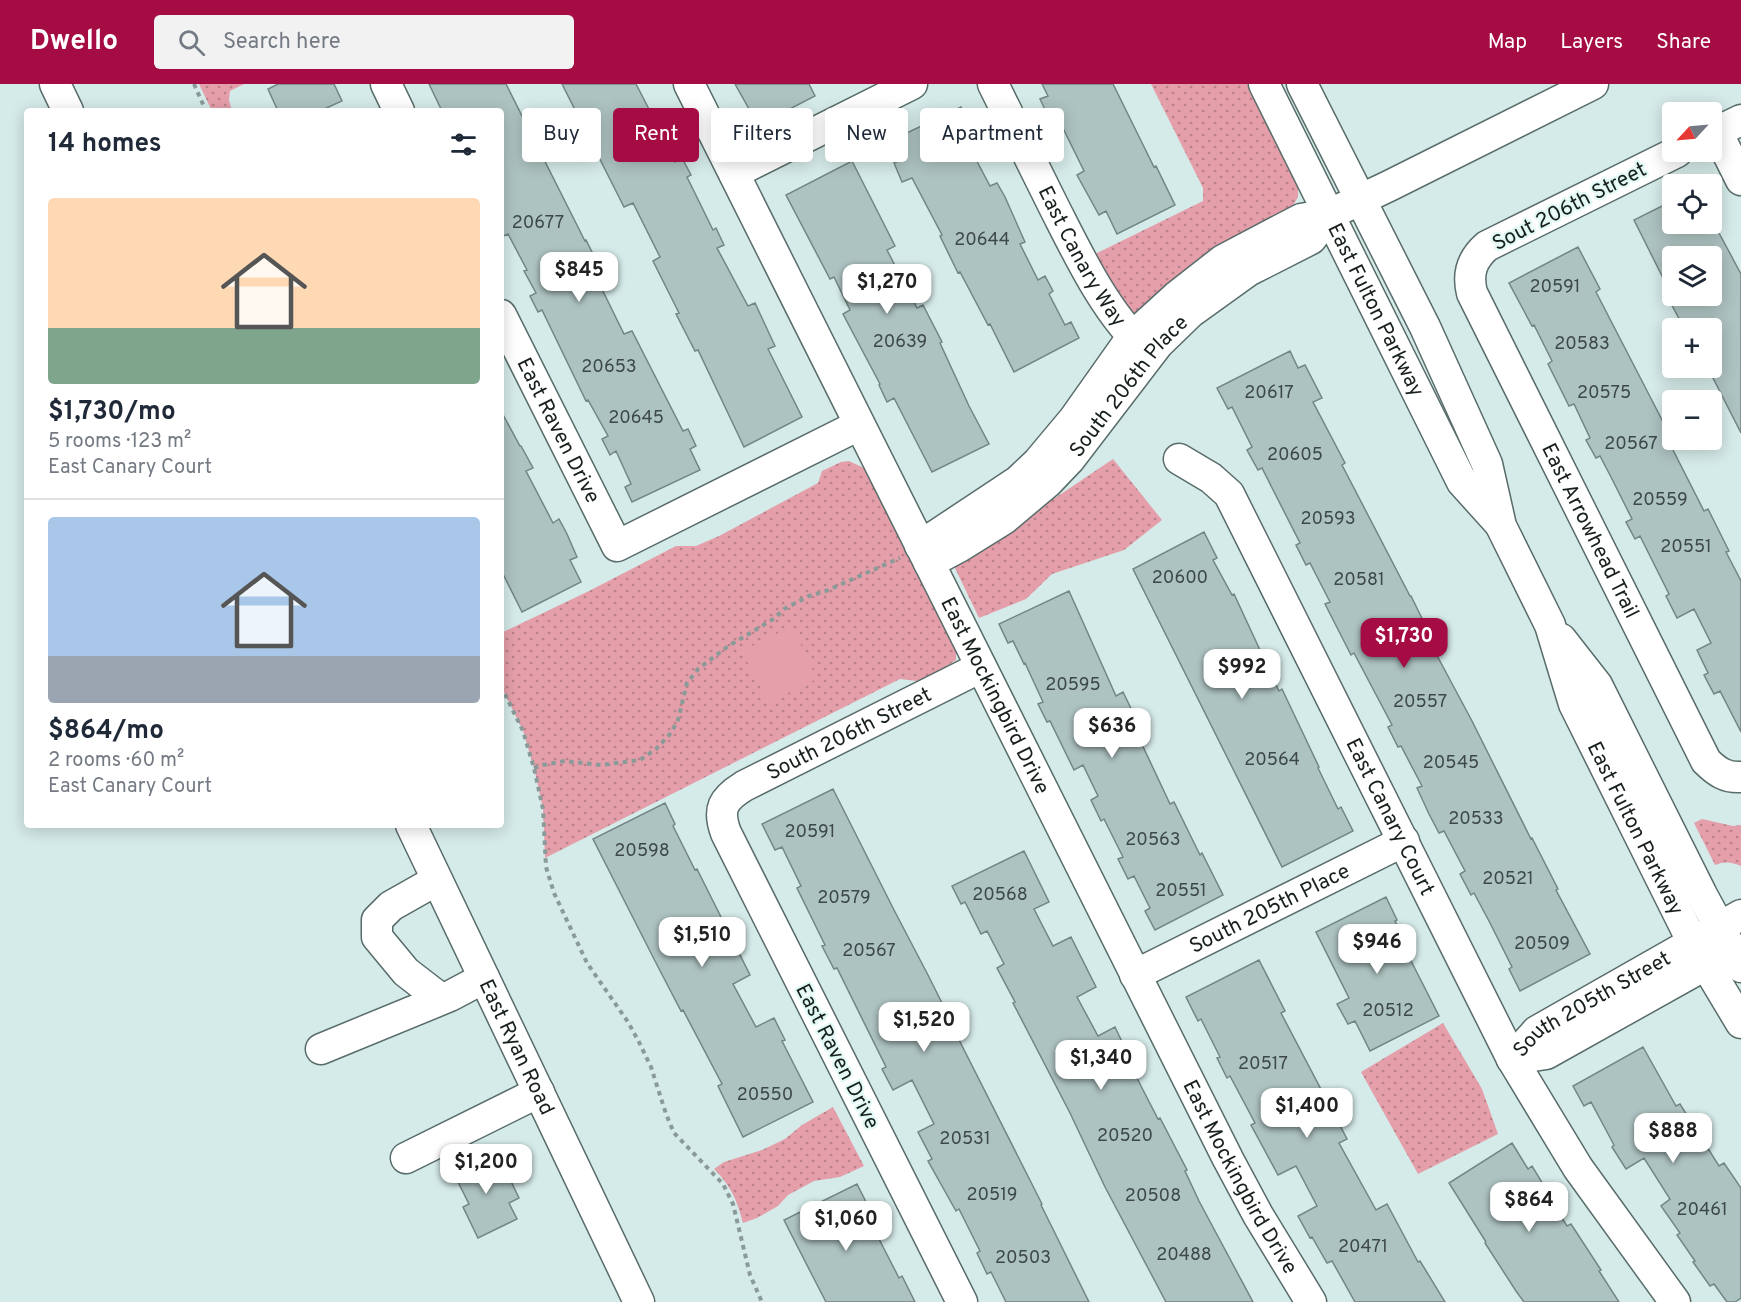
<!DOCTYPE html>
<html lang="en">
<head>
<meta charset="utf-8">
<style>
  :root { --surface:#fff; --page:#f2f2f3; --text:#1f2937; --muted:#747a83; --line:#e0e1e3; --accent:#a50c44 }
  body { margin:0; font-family:Overpass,sans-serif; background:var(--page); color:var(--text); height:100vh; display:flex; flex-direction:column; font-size:22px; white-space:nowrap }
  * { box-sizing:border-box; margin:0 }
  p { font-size:20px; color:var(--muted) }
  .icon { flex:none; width:33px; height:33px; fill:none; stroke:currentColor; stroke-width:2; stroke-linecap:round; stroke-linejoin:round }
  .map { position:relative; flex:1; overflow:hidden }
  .panel { position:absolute; left:24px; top:24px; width:480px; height:720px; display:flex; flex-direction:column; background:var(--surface); border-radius:6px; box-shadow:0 3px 15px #0003 }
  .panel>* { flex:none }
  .guide { position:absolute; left:522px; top:24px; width:570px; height:54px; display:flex; gap:12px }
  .needle { width:39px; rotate:244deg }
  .fabs { position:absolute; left:1662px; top:18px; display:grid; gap:12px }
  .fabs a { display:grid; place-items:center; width:60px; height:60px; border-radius:6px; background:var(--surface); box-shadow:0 3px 15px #0003; font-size:30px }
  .price { position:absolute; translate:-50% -51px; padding:0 14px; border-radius:12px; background:#fff; color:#222; font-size:20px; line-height:39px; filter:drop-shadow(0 2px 3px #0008) }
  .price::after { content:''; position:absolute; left:50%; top:36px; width:18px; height:14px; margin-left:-9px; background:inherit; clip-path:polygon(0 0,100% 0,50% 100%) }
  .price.current { background:var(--accent); color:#fff }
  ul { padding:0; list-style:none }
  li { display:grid; align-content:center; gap:12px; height:318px; padding:0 24px }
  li+li { border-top:2px solid var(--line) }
  li span { display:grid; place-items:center; height:186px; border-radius:6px; color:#555 }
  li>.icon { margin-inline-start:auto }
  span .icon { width:108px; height:108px; fill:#fffc; stroke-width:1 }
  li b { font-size:26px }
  h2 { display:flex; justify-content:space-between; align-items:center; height:72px; padding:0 24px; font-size:26px }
  .pill { padding:0 21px; border-radius:6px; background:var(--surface); box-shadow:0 3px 15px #0003; font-size:21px; line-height:54px }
  .pill.current { background:var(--accent); color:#fff }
  header { display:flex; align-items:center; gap:36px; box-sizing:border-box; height:84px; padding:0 30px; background:var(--accent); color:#fff }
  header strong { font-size:28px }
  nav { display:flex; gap:33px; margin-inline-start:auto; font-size:21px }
  .search { width:420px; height:54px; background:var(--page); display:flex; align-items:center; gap:15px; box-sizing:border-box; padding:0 21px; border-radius:6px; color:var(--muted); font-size:22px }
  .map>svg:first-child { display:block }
  .grass { fill:url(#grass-dots) }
  .garden { fill:#e59faa }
  .building { fill:#adc3c1; stroke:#728684; stroke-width:1.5; fill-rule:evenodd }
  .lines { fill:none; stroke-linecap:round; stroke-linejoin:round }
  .minor-casing { stroke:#586c6a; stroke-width:33 }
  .path { stroke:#899a98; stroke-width:4; stroke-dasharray:4.5 4.5; stroke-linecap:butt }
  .minor { stroke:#fff; stroke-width:30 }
  .labels { text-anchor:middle; stroke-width:4.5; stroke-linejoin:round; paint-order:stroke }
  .number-label { font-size:18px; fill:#3d4948 }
  .street-label { font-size:21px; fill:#18201f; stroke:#e2f9f6 }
</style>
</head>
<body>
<header>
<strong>Dwello</strong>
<div class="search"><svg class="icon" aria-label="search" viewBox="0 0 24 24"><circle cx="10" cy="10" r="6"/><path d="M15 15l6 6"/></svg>Search here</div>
<nav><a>Map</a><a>Layers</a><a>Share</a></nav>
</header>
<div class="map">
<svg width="1741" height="1218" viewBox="0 0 1741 1218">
  <defs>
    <pattern id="grass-dots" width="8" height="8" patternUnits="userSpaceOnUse" patternTransform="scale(1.5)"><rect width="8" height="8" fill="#e59faa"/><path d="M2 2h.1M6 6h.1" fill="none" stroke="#b9818a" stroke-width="1.8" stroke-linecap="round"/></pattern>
  </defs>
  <rect width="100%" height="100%" fill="#d5ebe9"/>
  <!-- grass -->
  <path class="grass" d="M199,0H244L230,7L229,16L232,27H212Z
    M1151,0H1247L1298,100V113L1291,125L1133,237L1093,171L1203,117V104Z
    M1113,375L1162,436L1124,466L1052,490L1026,515L979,534L954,482Z
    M849,377L864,384L956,568V576L944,584L917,597L900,595L545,774L543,725L534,684L523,647L501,602V549L589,507L676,462H696L719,452L818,399L822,387L841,378Z
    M1702,735L1733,742L1741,741V782C1731,778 1725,777 1715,781L1694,739Z
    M1443,939L1482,1005L1498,1050L1418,1090L1361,988Z
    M833,1023L864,1082L840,1093L814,1097L788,1111L778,1122L757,1134L743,1139C737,1116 731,1102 714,1085L724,1078L762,1066L785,1055L802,1041Z"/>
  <!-- garden -->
  <path class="garden" d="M792,542L817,595L768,619L742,567Z"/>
  <!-- building -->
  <path class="building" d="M278,0H334L342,17L320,27H278L268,5Z
    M429,0H506L585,157L586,156L605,194L598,197L624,250L632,247L683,347L688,345L696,362L690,365L700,386L632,418L625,403L631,400L616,367L610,371L602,355L608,352L588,316L586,317L542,226L538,228L530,212L536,209L524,187L527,186L508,150L501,153V27H442Z
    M562,0H636L652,31L659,28L667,43L660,47L675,78L682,74L691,91L687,93L713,146L716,144L724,161L717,164L748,222L755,219L762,234L775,262L768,265L802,333L744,363L698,266L695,267L676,230L679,229L653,177L660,173L633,119L624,123Z
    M735,0H809L815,12L751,45L742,28L749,25Z
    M1042,0H1113L1154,83L1156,82L1175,121L1117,150L1106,127L1099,131L1077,91L1084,87L1055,28L1048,32L1040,15L1048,12Z
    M961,23L968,38L961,42L971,66L990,102L997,99L1005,113L1025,158L1020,160L1038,196L1045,192L1053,207L1049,210L1065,241L1071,238L1079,254L1014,288L990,240L988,241L960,188L958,189L940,152L942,151L912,94L902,98L894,79L903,75L894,55Z
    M852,77L895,162L887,166L917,224L923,221L942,258L940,259L969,322L989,360L932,388L894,314L887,318L879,301L880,300L843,230L850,226L834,193L830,195L786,111Z
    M1672,117V140H1712V136L1741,190V349L1712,292V244H1684L1667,212H1672L1634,136ZM1672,172H1712V212H1672Z
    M1578,163L1600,205L1596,208L1676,363L1672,364L1704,427L1708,425L1729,467L1726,468L1741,497V648L1720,607L1714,610L1704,591L1708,589L1697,566L1711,559L1694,525L1677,534L1666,512L1669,510L1640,452L1635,455L1626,438L1632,435L1612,395L1600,372L1596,374L1586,356L1590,354L1574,320L1569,322L1548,280L1552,277L1534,241L1532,242L1509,199Z
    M1290,267L1298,284L1305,281L1322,314L1313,318L1345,379L1342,381L1410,512H1411L1436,563L1433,564L1472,637L1531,755L1532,754L1558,805L1556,806L1590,870L1520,907L1509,885L1512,883L1490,839L1474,809L1471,811L1460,790L1465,787L1444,747L1439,749L1429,730L1417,704L1422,702L1401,662L1398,663L1388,643L1392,641L1354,569L1351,571L1325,520L1330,518L1310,479L1306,481L1296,461L1300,459L1262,384L1258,386L1247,366L1252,363L1232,323L1228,325L1217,304Z
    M501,327L520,362H521L533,384L526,387L553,439L559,435L567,450L577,473L570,476L581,498L522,528L501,486Z
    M1204,448L1217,474L1213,476L1232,511L1234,510L1279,607L1282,605L1319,683L1318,684L1338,725L1341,723L1353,747L1282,783L1133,485Z
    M1069,507L1116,612L1123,608L1144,651L1139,654L1170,720L1174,718L1200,771L1202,769L1223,811L1155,846L1145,827L1150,824L1134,792L1128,795L1118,775L1123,773L1104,735L1101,737L1091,716L1098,712L1083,681L1074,686L1050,637L1047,638L1038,620L1043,618L1025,579L1024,580L1013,557L1008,559L999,540Z
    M833,705L894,826L928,891L953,941L952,942L1042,1120L1041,1121L1089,1218H1006L991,1188L987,1190L977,1169L980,1167L959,1125L956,1127L928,1077L932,1075L918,1048L934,1040L912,996L893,1006L882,985L886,983L837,884L834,885L822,862L825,861L797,804L801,802L782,763L775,766L762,740Z
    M665,719L675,740L673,742L695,786L697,785L750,891L733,900L756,943L774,934L785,956L782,957L813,1018L743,1053L718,1002L722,1000L683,926L681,927L655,877L593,755Z
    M1024,767L1049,818L1034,825L1053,862L1071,853L1096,903L1077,913L1098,952L1115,943L1125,964L1122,965L1158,1035L1160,1034L1187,1086L1185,1087L1199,1117L1253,1218H1166L1105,1103L1070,1029L1013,919L1015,918L997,884L1004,880L987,847L981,850L965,818L961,820L952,802Z
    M1386,813L1397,836L1395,837L1409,866L1406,867L1439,932L1370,967L1355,937L1348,940L1337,920L1349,914L1316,848Z
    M1259,876L1285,927L1281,929L1347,1055L1339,1059L1376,1126L1387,1120L1418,1178L1420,1177L1445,1218H1355L1332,1177L1327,1179L1312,1153L1310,1154L1298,1132L1317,1122L1296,1082L1278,1091L1251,1041L1255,1039L1230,992L1227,994L1217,974L1220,973L1201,935L1198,937L1186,913Z
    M1643,963L1676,1022L1680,1020L1719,1082L1724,1079L1741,1104V1214L1735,1218H1727L1714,1200L1710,1202L1693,1178L1695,1177L1677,1151L1680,1149L1661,1122L1670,1115L1644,1074L1626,1085L1612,1063L1614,1061L1591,1018L1584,1022L1573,1002Z
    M1512,1059L1528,1085L1532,1082L1546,1105L1544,1106L1567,1142L1571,1140L1601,1186L1599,1187L1619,1218H1524L1516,1207L1485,1159L1486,1158L1449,1099Z
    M484,1069L495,1093L506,1087L519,1114L509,1119L517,1135L478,1154L463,1123L469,1120L451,1084Z
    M857,1100L868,1122L864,1124L878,1153L899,1194L902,1192L915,1218H826L811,1189L784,1136Z"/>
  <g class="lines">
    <defs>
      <g id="minor">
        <path d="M55,0L68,27"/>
        <path d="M386,0L399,27"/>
        <path id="s1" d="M689,0L1228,1075L1258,1131L1311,1218"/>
        <path id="s2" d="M993,0C1013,41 1034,82 1054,123C1078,170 1107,232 1146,265"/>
        <path id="s3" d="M1264,0L1462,398L1499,439"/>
        <path id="s4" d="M1302,0L1425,243L1487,380L1501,442L1550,541L1574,620L1693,859L1741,939"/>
        <path d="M1717,48L1741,96"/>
        <path d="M1712,50L1741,36"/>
        <path id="s5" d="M1677,68L1487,162C1472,175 1467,189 1472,209L1706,677C1717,688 1726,694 1741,693"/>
        <path d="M734,89L912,0"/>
        <path id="s6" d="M501,231L617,462L859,341"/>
        <path id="s7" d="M1179,375L1211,394L1229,410L1512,975L1578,1084L1675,1218"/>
        <path d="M920,462L1018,397L1038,378L1074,335L1132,253L1177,212L1223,176L1301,135L1330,130L1389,102L1593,0"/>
        <path id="s8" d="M929,479L959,463L1004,435L1048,398L1070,375L1158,260L1191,228L1248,187L1311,155L1330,130"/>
        <path d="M1561,555L1597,601L1702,811L1741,883"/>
        <path id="s9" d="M411,741L639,1218"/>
        <path d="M437,796L391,822L377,836V853L406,888L441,915"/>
        <path id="s10" d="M1135,891L1404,757"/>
        <path d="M321,965L450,912L484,894"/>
        <path id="s11" d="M1512,975L1537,947L1741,831"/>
        <path d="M1512,975L1546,970L1723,871"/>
        <path d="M406,1074L539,1008"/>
        <path id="s12" d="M962,1218L726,749C717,725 723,715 744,702L981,583"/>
      </g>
    </defs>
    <!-- minor casing -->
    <use href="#minor" class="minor-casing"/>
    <!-- path -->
    <path class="path" d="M194,0L206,27
      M501,602L523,647L534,684L543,725L546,783L554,809L587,879L628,938L639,958L651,983L666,1030L674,1049L723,1100L733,1120L750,1191L762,1218
      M534,684L543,681L565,677L601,681L640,676L656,665L671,649L678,636L687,599L698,585L727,563L775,534L784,525L809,512L826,507L900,474"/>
    <!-- minor -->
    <use href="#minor" class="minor"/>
  </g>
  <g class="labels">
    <!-- number labels -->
    <g class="number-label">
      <text x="538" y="144">20677</text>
      <text x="982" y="161">20644</text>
      <text x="1555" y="208">20591</text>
      <text x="900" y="263">20639</text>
      <text x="1582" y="265">20583</text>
      <text x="609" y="288">20653</text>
      <text x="1269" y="314">20617</text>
      <text x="1604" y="314">20575</text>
      <text x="636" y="339">20645</text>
      <text x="1631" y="365">20567</text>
      <text x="1295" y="376">20605</text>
      <text x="1660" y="421">20559</text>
      <text x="1328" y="440">20593</text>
      <text x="1686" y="468">20551</text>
      <text x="1180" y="499">20600</text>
      <text x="1359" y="501">20581</text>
      <text x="1073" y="606">20595</text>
      <text x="1420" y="623">20557</text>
      <text x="1272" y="681">20564</text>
      <text x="1451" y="684">20545</text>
      <text x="1476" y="740">20533</text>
      <text x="810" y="753">20591</text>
      <text x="1153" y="761">20563</text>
      <text x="642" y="772">20598</text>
      <text x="1508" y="800">20521</text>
      <text x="1181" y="812">20551</text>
      <text x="1000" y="816">20568</text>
      <text x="844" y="819">20579</text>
      <text x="1542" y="865">20509</text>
      <text x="869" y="872">20567</text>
      <text x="1388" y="932">20512</text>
      <text x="1263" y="985">20517</text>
      <text x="765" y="1016">20550</text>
      <text x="1125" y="1057">20520</text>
      <text x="965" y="1060">20531</text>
      <text x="992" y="1116">20519</text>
      <text x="1153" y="1117">20508</text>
      <text x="1702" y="1131">20461</text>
      <text x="1363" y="1168">20471</text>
      <text x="1184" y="1176">20488</text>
      <text x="1023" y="1179">20503</text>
    </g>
    <!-- street labels -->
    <g class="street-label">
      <text transform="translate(1569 122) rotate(-27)" y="7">Sout 206th Street</text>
      <text dy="7" stroke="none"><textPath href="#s2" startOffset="194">East Canary Way</textPath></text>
      <text dy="7" stroke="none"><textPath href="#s3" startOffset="252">East Fulton Parkway</textPath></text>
      <text dy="7" stroke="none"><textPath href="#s8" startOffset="270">South 206th Place</textPath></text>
      <text dy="7" stroke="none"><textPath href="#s6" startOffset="129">East Raven Drive</textPath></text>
      <text dy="7" stroke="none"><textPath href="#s5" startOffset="530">East Arrowhead Trail</textPath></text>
      <text dy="7" stroke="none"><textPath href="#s1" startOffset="684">East Mockingbird Drive</textPath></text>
      <text dy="7" stroke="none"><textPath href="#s12" startOffset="699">South 206th Street</textPath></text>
      <text dy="7" stroke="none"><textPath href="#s7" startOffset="422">East Canary Court</textPath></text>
      <text dy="7" stroke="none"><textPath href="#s4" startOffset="818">East Fulton Parkway</textPath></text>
      <text dy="7" stroke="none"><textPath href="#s10" startOffset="150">South 205th Place</textPath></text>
      <text dy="7" stroke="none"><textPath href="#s11" startOffset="98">South 205th Street</textPath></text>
      <text dy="7" stroke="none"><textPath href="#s9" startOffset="246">East Ryan Road</textPath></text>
      <text transform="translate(838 972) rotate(63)" y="7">East Raven Drive</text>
      <text dy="7" stroke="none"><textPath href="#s1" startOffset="1224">East Mockingbird Drive</textPath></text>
    </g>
  </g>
</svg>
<div class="fabs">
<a><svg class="needle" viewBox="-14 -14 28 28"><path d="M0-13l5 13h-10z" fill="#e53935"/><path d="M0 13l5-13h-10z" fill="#747a83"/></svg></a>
<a><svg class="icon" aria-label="locate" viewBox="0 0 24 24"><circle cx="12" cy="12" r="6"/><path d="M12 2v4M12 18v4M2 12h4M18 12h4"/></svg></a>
<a><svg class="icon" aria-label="layers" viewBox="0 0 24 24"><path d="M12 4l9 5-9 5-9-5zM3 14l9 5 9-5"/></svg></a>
<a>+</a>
<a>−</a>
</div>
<b class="price" style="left:579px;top:219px">$845</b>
<b class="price" style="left:887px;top:231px">$1,270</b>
<b class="price current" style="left:1404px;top:585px">$1,730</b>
<b class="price" style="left:1242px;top:616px">$992</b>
<b class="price" style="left:1112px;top:675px">$636</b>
<b class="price" style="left:702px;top:884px">$1,510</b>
<b class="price" style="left:1377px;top:891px">$946</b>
<b class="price" style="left:924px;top:969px">$1,520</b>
<b class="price" style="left:1101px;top:1007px">$1,340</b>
<b class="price" style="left:1307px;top:1055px">$1,400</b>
<b class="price" style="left:1673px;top:1080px">$888</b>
<b class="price" style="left:486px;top:1111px">$1,200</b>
<b class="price" style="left:1529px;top:1149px">$864</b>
<b class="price" style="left:846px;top:1168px">$1,060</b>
<div class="guide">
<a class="pill">Buy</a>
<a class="pill current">Rent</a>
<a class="pill">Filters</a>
<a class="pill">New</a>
<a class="pill">Apartment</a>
</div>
<section class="panel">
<h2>14 homes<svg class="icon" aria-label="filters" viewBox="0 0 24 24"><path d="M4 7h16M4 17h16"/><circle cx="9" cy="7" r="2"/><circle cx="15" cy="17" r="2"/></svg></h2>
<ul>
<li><span style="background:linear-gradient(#ffd9b3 70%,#7fa58c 0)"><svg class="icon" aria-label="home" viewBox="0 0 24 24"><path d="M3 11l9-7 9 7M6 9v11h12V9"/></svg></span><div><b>$1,730/mo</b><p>5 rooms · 123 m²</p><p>East Canary Court</p></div></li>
<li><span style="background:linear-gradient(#a9c7e8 75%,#9aa5b1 0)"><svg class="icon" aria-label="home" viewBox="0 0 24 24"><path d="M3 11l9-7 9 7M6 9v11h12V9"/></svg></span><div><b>$864/mo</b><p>2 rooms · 60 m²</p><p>East Canary Court</p></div></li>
</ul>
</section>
</div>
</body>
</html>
